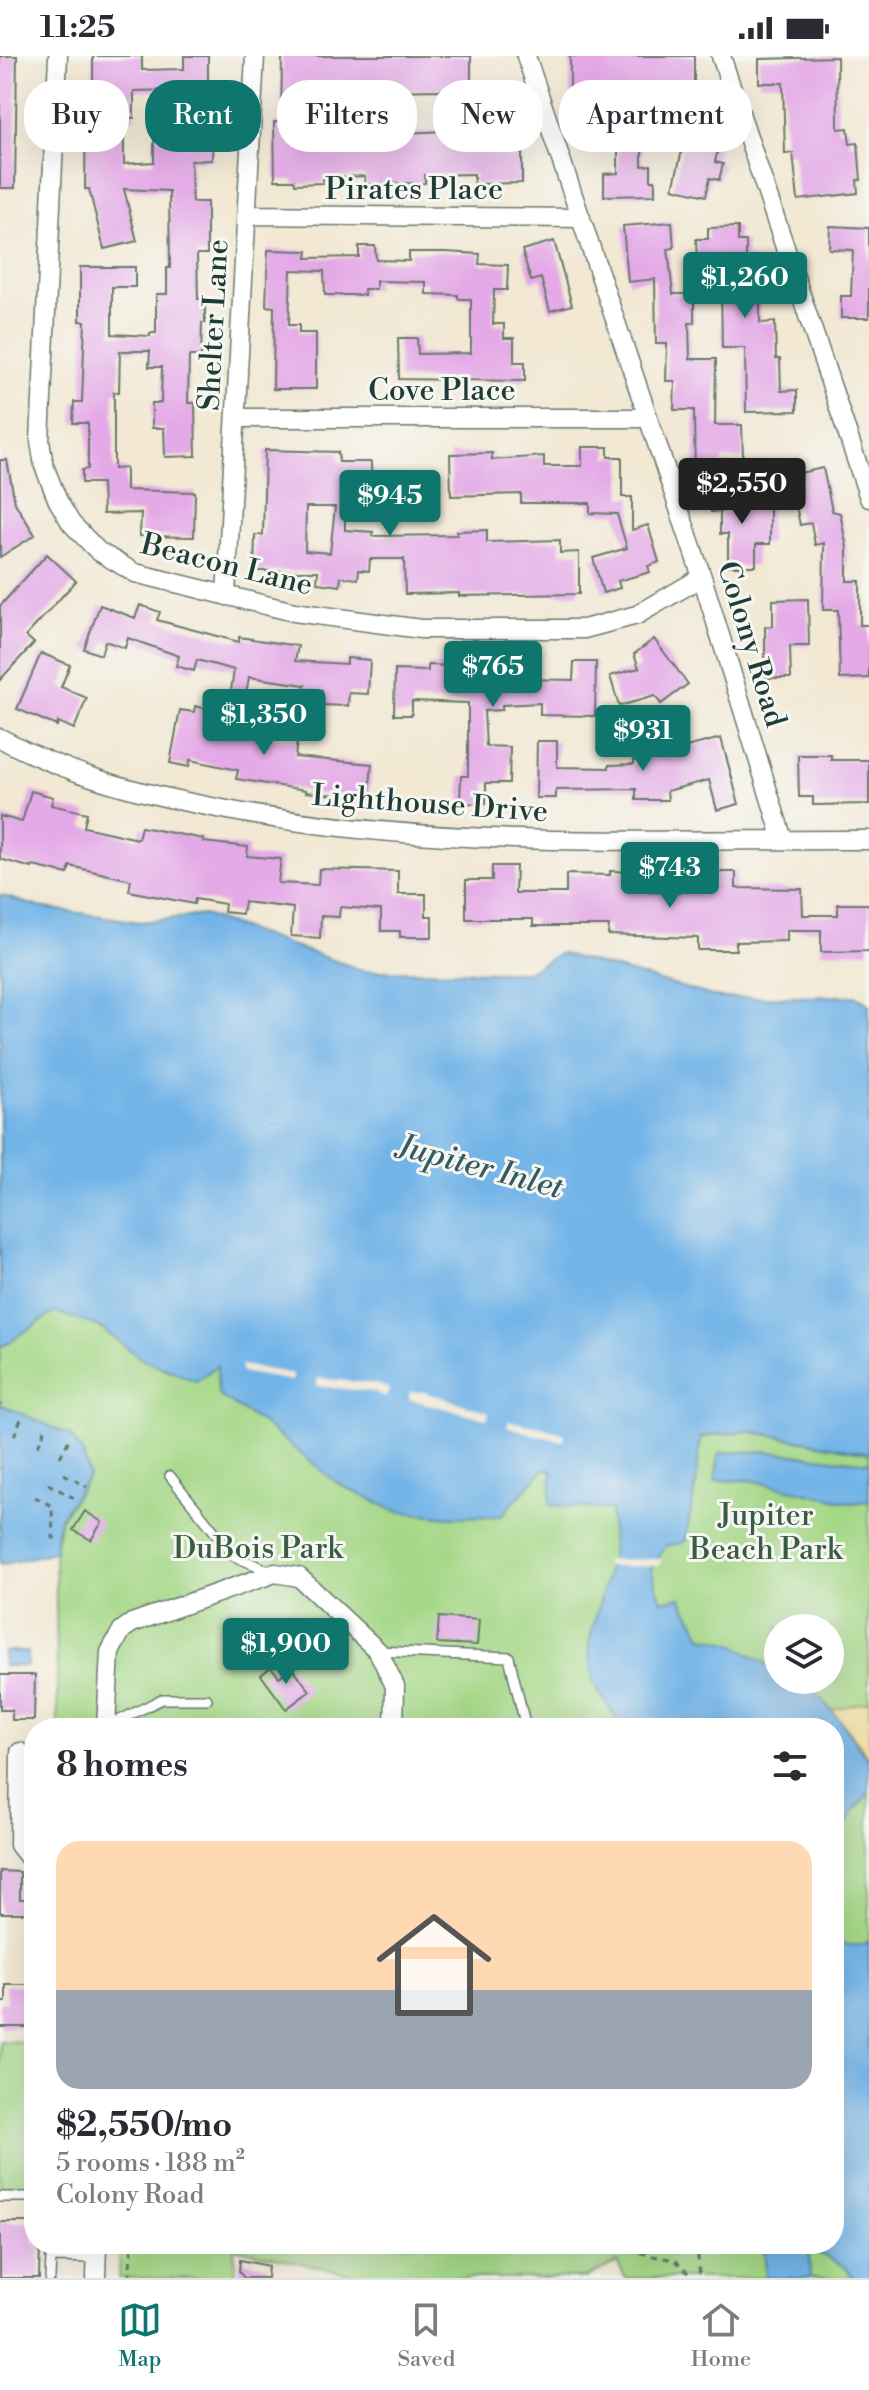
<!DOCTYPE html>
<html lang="en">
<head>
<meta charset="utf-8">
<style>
  :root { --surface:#fff; --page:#f7f7f7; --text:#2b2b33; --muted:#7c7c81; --line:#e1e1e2; --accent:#0f766e }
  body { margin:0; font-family:"Libre Bodoni",serif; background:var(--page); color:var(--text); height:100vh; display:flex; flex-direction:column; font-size:30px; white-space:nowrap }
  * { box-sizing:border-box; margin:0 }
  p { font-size:26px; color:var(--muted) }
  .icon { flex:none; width:44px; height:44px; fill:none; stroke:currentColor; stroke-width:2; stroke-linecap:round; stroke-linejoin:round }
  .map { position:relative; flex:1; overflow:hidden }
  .details { position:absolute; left:24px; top:1662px; width:820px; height:536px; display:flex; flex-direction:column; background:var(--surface); border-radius:32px; box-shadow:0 8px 32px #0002 }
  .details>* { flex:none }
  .top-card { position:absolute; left:24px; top:24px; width:822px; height:72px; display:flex; gap:16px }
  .fabs { position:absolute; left:764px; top:1558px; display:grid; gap:16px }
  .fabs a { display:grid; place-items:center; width:80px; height:80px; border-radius:50%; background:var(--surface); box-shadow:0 8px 32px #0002; font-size:40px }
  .price { position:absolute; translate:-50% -68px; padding:0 18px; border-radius:8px; background:var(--accent); color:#fff; font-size:26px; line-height:52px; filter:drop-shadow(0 2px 4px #0008) }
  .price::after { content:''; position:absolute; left:50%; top:48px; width:24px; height:18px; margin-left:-12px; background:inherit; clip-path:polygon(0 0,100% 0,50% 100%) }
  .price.selected { background:#222; color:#fff }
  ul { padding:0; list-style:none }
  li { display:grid; align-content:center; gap:16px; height:424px; padding:0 32px }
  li+li { border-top:2px solid var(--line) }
  li span { display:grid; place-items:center; height:248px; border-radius:24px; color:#555 }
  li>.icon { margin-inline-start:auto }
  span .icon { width:144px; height:144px; fill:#fffc; stroke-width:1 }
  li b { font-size:34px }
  h2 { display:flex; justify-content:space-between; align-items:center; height:96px; padding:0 32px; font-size:34px }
  .chip { padding:0 28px; border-radius:32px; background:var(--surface); box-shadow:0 8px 32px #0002; font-size:28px; line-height:72px }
  .chip.selected { background:var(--accent); color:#fff }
  .status { display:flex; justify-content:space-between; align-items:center; height:56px; padding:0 40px; background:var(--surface); direction:ltr }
  .status svg { height:22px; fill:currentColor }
  .menu { display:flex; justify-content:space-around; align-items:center; height:112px; border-top:2px solid var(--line); background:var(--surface); font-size:22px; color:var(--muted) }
  .menu a { display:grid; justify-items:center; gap:4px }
  .menu .selected { color:var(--accent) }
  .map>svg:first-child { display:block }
  .green { fill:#a4d786; stroke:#628a5d; stroke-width:2; fill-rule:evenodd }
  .sand { fill:#eeda9e; stroke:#868c69; stroke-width:2 }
  .water { fill:#72b4e7; stroke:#48788e; stroke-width:2 }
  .pier { fill:#f2e8d3 }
  .building { fill:#e4a9e7; fill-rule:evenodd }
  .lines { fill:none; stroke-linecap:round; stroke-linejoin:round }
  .service-casing { stroke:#69796c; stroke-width:12 }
  .minor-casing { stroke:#69796c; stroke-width:21 }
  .path { stroke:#69796c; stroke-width:3; stroke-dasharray:6 6; stroke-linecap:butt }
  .service { stroke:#fff; stroke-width:9 }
  .minor { stroke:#fff; stroke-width:18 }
  .labels { text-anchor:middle; stroke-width:6; stroke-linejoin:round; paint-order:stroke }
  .street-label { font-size:30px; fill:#1f3d34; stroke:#f6f6f2 }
  .park-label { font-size:30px; fill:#3a5c44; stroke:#f6f6f2 }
  .water-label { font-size:32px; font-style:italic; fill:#345b61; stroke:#f6f6f2 }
</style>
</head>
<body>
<div class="status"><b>11:25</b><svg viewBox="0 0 49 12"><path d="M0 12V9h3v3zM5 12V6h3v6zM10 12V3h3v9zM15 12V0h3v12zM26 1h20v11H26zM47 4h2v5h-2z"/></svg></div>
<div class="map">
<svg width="869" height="2222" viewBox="0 0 869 2222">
  <rect width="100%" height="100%" fill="#f6f6f2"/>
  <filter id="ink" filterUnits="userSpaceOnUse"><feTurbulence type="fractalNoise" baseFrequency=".0125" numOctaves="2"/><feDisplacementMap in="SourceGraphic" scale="16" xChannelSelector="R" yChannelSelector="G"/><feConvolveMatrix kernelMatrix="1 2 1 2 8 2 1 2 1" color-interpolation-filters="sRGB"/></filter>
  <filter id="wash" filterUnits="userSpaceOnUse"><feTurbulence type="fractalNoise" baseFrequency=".006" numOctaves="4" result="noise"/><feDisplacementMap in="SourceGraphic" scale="32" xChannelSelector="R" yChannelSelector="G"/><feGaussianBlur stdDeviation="1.8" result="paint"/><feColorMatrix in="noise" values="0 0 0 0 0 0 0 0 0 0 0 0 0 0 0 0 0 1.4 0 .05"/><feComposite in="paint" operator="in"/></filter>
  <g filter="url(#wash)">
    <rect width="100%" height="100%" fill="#f2e8d3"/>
    <!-- green -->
    <path class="green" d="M0,1224L218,1308L700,1381L749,1375L869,1397V2222H783L778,2188H834V1672H58L55,1495L61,1463L89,1420L73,1382L0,1350ZM778,1572H830V1624H778Z
      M0,1985L34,1986V2133H0Z
      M120,2188H771L774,2222H626L617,2206L585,2222H368L234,2192L236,2222H119Z"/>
    <!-- sand -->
    <path class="sand" d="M869,1645V1705L860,1689L831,1654Z"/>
    <!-- water -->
    <path class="water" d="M0,839L39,851L140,866L204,859L364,915L527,916L560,897L720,942L855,940L869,948V1397L749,1375L701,1381L696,1427L685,1486L666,1490L651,1513L662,1545L680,1541L703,1581L733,1588L778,1615V1624H793L815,1636L840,1664L869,1705V1737L854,1754L842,1776L834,1828V1672H618L615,1660L593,1627L589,1587L612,1499L611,1454L550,1449L552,1414L544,1413L501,1460L450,1461L395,1455L340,1429L265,1369L218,1339L217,1310L196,1325L142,1303L98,1270L55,1256L0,1292Z
      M0,1348L70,1379L83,1397L89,1420L59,1463L54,1496L0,1509Z
      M763,1395L869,1407V1445L852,1447L750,1424L715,1425L719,1397Z
      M3,1595H27V1610H3Z
      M834,1880L844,1889H861L869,1885V2222H854L845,2211L809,2192L810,2222H766L764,2188H834Z"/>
    <!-- pier -->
    <path class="pier" d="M241,1309L293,1318L292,1325L241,1316Z
      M318,1322L376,1328L389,1333L386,1341L374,1336L317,1330Z
      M410,1336H424L489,1356L487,1363L409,1343Z
      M509,1365L540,1371L565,1378L563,1385L536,1379L507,1370Z
      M662,1503L658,1510L604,1511L606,1504Z"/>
    <g id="blocks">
      <!-- building -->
      <path class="building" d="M0,0H17L15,132H0Z
        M93,0H142V14L184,13V0H208V47H214L212,104L191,105L192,146H207V198H197L198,243H205V267H202L201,300H189L188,347H195L196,400L165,401L164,372H152V347H161L162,311H149L150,295H120L119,336H114V413L126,412V434L195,436L194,481L140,480L141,457L103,458L102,427H82V414L88,413V367H73L74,346H82L85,265H80V211H135V231H112V278L150,280V277H156V238H167V212H170L169,135L124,133L137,185L104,193L89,133H85L86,41H93ZM170,34L171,79L154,80V106L124,108V62H134V35Z
        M282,0H471V26H498L497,54L446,53L447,34L377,35V41H322V81L445,75V87H474V84H522V127L474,128V118L425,119V127L365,128V120L323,122V127L295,128L294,124H275L274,66H281Z
        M570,0H694V48L696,40H701V84L719,89L715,106L723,108L719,124L710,122L706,140L673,132L688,70H659L660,44H622V69L583,68V38H570Z
        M837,1L838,73L848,72L850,88L858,87L861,124H857L858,137L798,144L793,97L785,98L783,27H759V3Z
        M618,89H642V110L651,109V124H655V139L604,140V118L618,117Z
        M672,166L674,192L668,193L673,238H694V267H689L690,303H716L715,369H742L743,402L722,403L723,423L695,424L694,354H674L675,325H666L667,288H656L655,223L628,226L623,170Z
        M830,170L869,172V262H841V240H851L853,194L829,193Z
        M738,171V185H746V203L752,202L753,236H760V267L775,266L776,303H780L781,335L797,334V355L746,356L745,292H722L721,226H704L703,209H697L696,183H708V172Z
        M554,185L572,249L550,255L541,222L531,225L522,194Z
        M359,190H375L376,204L409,205V196H445L480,198L479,208L508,209L507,234H494L493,268H504V282H514V306H525V325L399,323L398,282H417L418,298L471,297V243H458V239L426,238V226L376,225V233H364V239H325L324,215L291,214L289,269H299V277H316V333H273L274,251L266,250L268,194L308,195L307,202L359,201Z
        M582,391H608V401H622V441H632V474L648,469L659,506L648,510L650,516L618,525L620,532L603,537L593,502L627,492L617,458L590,457V447H521V438L451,440L450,398L492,397V404L544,400V410H582Z
        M265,394L338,396L339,406H371L372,444H345V474L373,476L372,480L457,479V475L487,474V486L560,484V497L579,496V538L459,540V537L405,538L404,503H370L369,515L359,514L358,523L341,521L340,530L317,527L318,515H254L255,479H263ZM306,451H335L330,497L305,495Z
        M0,404H7L15,447L35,479L0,501Z
        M780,412L800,417L823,412L832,455L840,457L847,492V525H860V569H869V622L840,623L838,554H823L824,487L815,489L811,467L800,469L795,445L774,440Z
        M711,436H738L739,444H770V488H756V510H728V478H720V456H711Z
        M47,498L76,525L26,580L34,587L0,624V550Z
        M808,543L809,590H790L791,622H765V571L773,570V544Z
        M100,549L135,562L140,549L160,556L157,564L239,586V581L298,590L295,605L347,608V602L370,604L368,638L349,637L348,650L321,649L322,634L304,633L305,629L249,621L245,644L230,642L234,614L197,604L194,615L176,610L179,600L128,582L125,592L105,585L101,599L84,593Z
        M654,583L688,628L661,648L655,640L619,650L610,620L639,612L634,598Z
        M41,597L70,609L61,631L87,642L74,673L58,666L57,670L17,653Z
        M574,606H596L595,660L540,659V647L502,649V654L484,655L486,690L510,691L509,727H486V748L460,747L461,720H468V647L412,645V659H394L395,614L428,615V609L459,610L481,607L482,620L520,618L521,623L573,624Z
        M195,650L213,654L210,670L243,676L245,659L267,662L265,681L297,685L295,701L372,708L369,742L306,736V734L236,723L238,714L190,704L189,711L170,707L180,654L194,656Z
        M721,682L739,748L717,754L709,724L667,735L668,744H636V733L556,734V742H536L537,685H557V711L609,712V709L634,708V701H647V693H667V696Z
        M798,699H831V704H869V748L813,749V741H799Z
        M31,735L53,741L51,749L87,757L84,771L138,783L141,771L204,783L203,786L248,791L247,800L281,803L278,827L318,829L319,813L398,815V838H426V860H432V881H400V875H381V854L340,851L339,861L321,860L320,882L291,880L293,852L244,846L242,858L224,856L225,848L195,843L194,848L129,835L131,824L70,810L68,818L33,810L32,812L0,803V760L22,766Z
        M492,810H516L515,837H566V818L610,819V815L637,816V828L648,829V836L679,837V829H714V816H736V832L802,833L803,859H838V848H869V895L821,896V874H787V885L736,886V894H698V882L608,879L609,870H533V863H466V824H492Z
        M85,1455L102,1466L91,1484L73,1474Z
        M439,1561L479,1564L477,1589L437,1587Z
        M271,1611L279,1621L292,1612L310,1635L286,1653L261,1619Z
        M0,1619H35L34,1664H12V1654H0Z
        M0,1815L20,1816V1843H34V1857H0Z
        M6,1929H31L30,1939H34V1971H0V1946H6Z
        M0,2166H34V2188H40L39,2222H0Z
        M240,2204L268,2210L267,2222H244L239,2216Z"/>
    </g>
  </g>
  <g filter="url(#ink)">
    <use href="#blocks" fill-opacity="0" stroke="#69796c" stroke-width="2"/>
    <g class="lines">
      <defs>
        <path id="service" d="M170,1420L234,1500L272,1516
          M378,1595L509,1601L526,1672
          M106,1671L162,1643H207
          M0,2141H34
          M51,2188V2201L96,2202
          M50,2222L51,2201"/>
        <path id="minor" d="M58,0L40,385L44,410L58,445L71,467L98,495L135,517L294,556L421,573H584L637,559L702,521
          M526,0L702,521L783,784
          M721,0L869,442
          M246,159L581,162
          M236,362H648
          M226,540L255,0
          M0,682C66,718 138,737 212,751C428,795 650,783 869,784
          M106,1672L110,1596L122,1574L132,1567L275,1517L299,1521L378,1595L395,1630L394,1672
          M20,1696L19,1789L34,1808
          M96,2222L97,2188"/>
      </defs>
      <!-- service casing -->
      <use href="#service" class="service-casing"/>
      <!-- minor casing -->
      <use href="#minor" class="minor-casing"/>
      <!-- path -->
      <path class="path" d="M0,1349L1,1348
        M14,1380L23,1358
        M38,1390L47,1369
        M60,1401L71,1380
        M64,1418L87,1431
        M48,1428L74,1442
        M35,1441L52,1450L53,1482H56
        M618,2188L647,2199L675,2204L693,2222
        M694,2188L698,2201L700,2222
        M129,2222L132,2188"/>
      <!-- service -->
      <use href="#service" class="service"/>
      <!-- minor -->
      <use href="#minor" class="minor"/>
    </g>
  </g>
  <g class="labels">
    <!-- street labels -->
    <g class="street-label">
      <text x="414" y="143">Pirates Place</text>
      <text transform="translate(213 269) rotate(-87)" y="10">Shelter Lane</text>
      <text x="442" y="344">Cove Place</text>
      <text transform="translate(227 508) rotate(14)" y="10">Beacon Lane</text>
      <text transform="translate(752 588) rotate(73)" y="10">Colony Road</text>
      <text transform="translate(430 747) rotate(4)" y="10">Lighthouse Drive</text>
    </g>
    <!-- park labels -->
    <g class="park-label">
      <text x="766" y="1469">Jupiter<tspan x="766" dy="34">Beach Park</tspan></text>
      <text x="258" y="1502">DuBois Park</text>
    </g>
    <!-- water labels -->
    <g class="water-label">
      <text transform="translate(481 1110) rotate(15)" y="11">Jupiter Inlet</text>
    </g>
  </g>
</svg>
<div class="fabs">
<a><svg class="icon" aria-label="layers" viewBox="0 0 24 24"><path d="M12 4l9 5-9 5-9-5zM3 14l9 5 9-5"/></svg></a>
</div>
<b class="price" style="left:745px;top:264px">$1,260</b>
<b class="price selected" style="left:742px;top:470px">$2,550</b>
<b class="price" style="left:390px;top:482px">$945</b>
<b class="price" style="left:493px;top:653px">$765</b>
<b class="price" style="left:264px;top:701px">$1,350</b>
<b class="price" style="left:643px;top:717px">$931</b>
<b class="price" style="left:670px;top:854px">$743</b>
<b class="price" style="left:286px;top:1630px">$1,900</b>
<div class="top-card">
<a class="chip">Buy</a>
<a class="chip selected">Rent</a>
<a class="chip">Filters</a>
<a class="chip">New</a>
<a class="chip">Apartment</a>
</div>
<section class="details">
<h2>8 homes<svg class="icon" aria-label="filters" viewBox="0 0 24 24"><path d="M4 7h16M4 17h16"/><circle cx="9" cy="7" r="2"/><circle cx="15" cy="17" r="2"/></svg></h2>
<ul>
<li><span style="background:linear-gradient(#ffd9b3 60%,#9aa5b1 0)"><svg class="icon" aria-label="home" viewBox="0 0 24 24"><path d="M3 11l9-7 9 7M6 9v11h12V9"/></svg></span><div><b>$2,550/mo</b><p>5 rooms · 188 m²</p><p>Colony Road</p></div></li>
</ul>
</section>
</div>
<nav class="menu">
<a class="selected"><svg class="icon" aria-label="map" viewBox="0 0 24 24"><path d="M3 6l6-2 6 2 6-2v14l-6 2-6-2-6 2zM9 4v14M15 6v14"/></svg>Map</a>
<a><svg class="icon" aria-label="saved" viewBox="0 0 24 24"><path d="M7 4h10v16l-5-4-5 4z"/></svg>Saved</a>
<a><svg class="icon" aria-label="home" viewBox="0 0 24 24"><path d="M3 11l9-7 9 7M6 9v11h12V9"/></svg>Home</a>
</nav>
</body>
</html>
